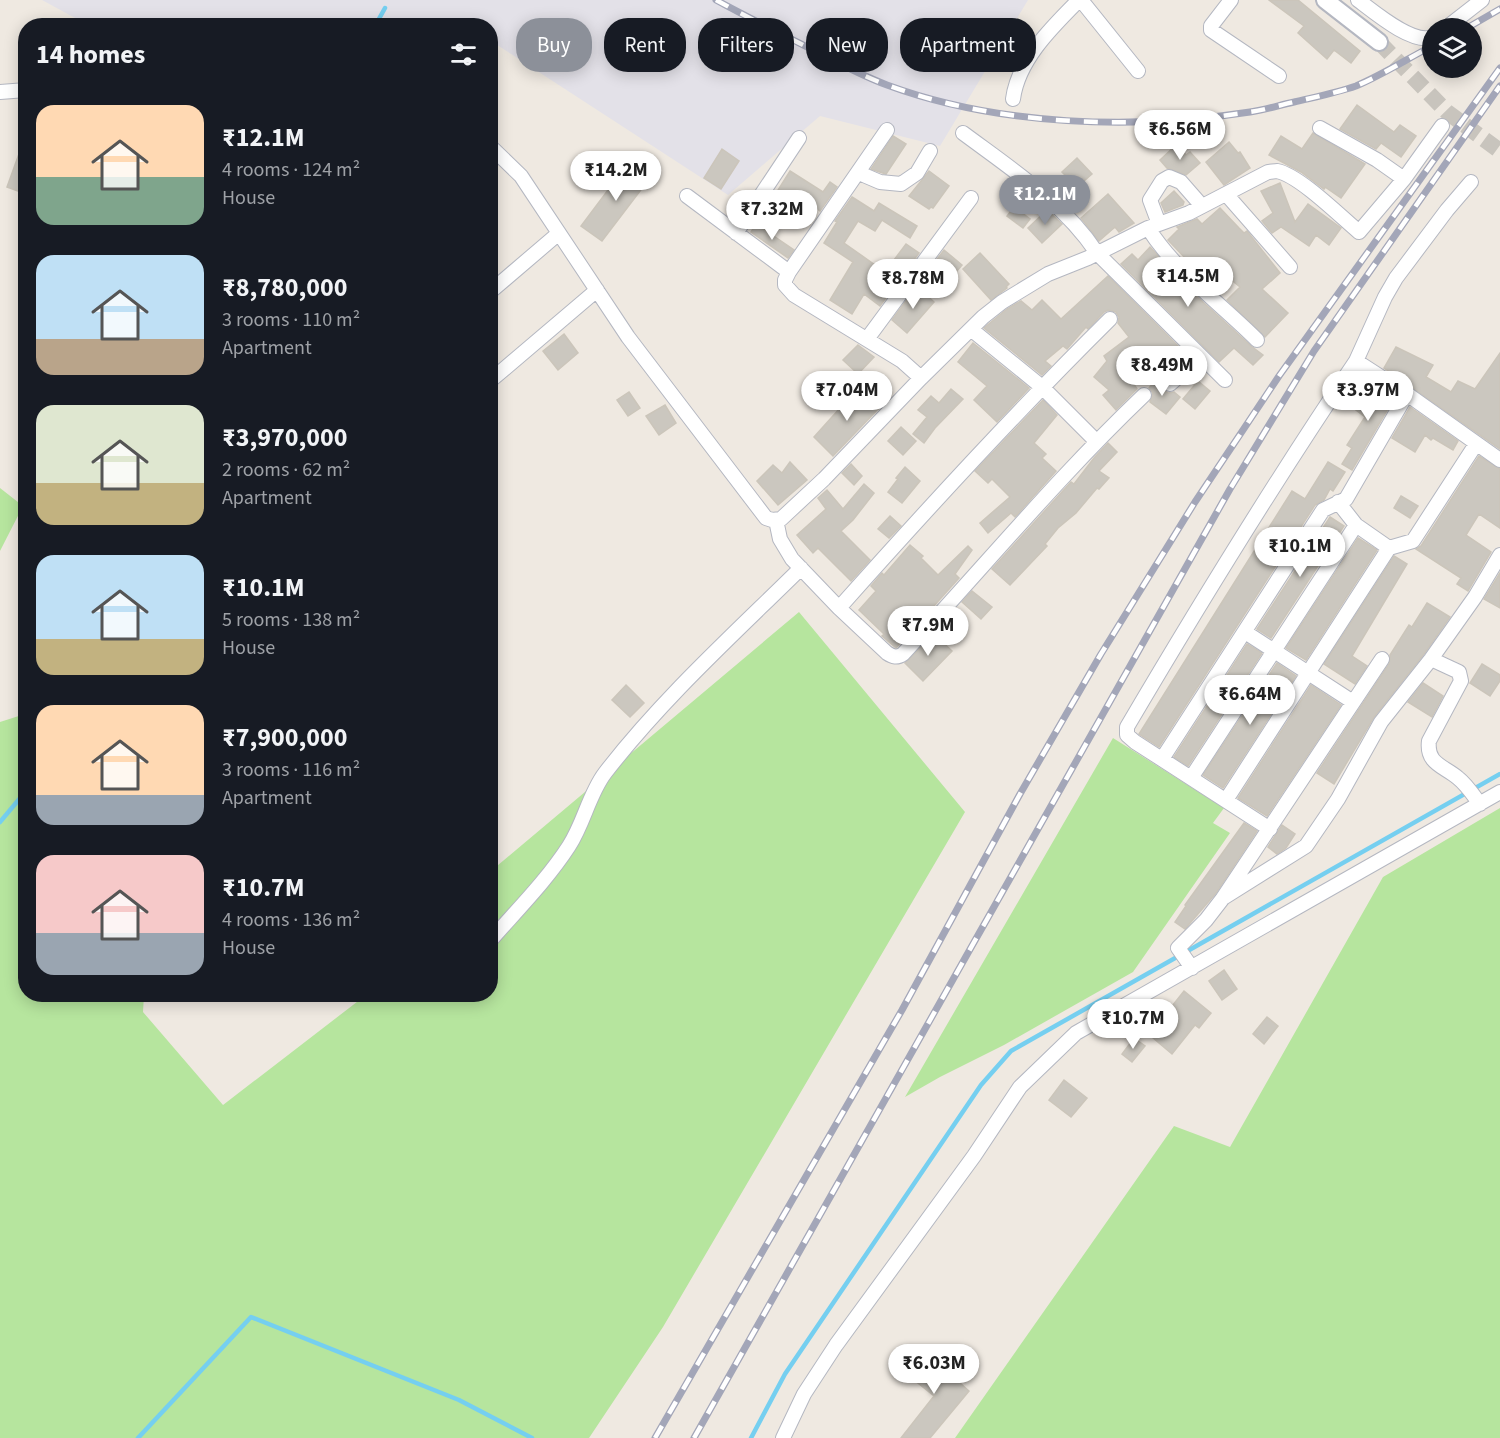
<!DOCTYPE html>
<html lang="en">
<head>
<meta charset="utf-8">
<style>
  :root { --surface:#171b24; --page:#242831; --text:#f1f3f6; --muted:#9ea1a6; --accent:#8c9099 }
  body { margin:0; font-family:"Source Sans 3",sans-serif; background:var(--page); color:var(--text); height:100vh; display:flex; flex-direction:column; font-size:22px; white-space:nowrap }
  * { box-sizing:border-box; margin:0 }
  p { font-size:20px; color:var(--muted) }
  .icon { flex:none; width:33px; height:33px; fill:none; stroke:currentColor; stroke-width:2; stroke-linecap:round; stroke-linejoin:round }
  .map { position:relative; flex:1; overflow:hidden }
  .details { position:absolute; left:18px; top:18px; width:480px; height:984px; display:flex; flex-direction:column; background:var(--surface); border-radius:24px; box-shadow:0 3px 15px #0003 }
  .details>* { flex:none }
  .hud { position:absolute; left:516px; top:18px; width:570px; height:54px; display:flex; gap:12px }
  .tools { position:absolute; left:1422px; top:18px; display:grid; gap:12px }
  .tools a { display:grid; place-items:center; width:60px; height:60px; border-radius:50%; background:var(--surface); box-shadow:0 3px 15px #0003; font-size:30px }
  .price { position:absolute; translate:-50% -51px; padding:0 14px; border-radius:21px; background:#fff; color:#222; font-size:20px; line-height:39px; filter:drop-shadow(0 2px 3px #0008) }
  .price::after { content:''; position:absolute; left:50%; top:36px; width:18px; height:14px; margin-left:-9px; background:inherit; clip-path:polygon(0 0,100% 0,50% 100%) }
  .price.active { background:var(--accent); color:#fff }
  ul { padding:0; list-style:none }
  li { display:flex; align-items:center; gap:18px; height:150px; padding:0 18px }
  li span { display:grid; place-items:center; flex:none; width:168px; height:120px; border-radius:18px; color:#555 }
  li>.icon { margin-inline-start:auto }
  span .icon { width:72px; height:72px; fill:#fffc; stroke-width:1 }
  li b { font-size:26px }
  h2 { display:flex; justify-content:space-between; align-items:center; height:72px; padding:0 18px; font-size:26px }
  .chip { padding:0 21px; border-radius:24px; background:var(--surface); box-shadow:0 3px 15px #0003; font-size:21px; line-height:54px }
  .chip.active { background:var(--accent); color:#fff }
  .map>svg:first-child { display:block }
  .industrial { fill:#e3e1e8 }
  .green { fill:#b6e59e }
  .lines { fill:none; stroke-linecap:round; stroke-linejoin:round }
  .stream { stroke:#75cff0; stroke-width:4.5 }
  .building { fill:#cbc7bf; stroke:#cbc5ba; stroke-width:1.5 }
  .tertiary-tunnel { stroke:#c8c4bd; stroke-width:16; stroke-dasharray:16 8; stroke-linecap:butt }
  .minor-casing { stroke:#b4b7c1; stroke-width:16 }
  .tertiary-casing { stroke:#b4b7c1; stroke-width:20 }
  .minor { stroke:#fff; stroke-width:14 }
  .tertiary { stroke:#fff; stroke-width:16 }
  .rail-casing { stroke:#a3a6b8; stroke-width:7 }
  .rail { stroke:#fff; stroke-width:4.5; stroke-dasharray:14; stroke-linecap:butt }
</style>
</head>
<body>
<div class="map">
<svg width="1500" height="1438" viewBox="0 0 1500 1438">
  <rect width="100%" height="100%" fill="#efe9e1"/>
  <!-- industrial -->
  <path class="industrial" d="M42,0H1028L940,146L820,116L728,195L491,41L490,26L467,25L456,19L344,26L88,25Z"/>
  <!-- green -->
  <path class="green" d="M0,488L23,506L0,551Z
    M799,612L965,812L663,1327L589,1438H0V722L25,714L26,994L144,995L143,1012L223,1105L366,995L490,994L491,871Z
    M1113,738L1224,808L1213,823L1230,833L1133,972L1004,1045L940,1077L905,1097Z
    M1500,808V1438H955L1174,1126L1230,1147L1383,877Z"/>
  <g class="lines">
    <!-- stream -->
    <path class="stream" d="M375,26L385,8
      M0,822L26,791
      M138,1438L251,1317L459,1400L532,1438
      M751,1438L785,1374L981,1085L1011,1051L1500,774"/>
  </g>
  <!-- building -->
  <path class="building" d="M1269,0H1298L1360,51L1351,63L1334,50L1327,59L1298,33L1304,26Z
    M1357,105L1394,132L1400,125L1416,136L1401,157L1381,143L1376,149L1340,129Z
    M1313,133L1365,164L1341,198L1325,187L1324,189L1301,172L1269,155L1281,136L1302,149Z
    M893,136L906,144L886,174L871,169Z
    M24,140L26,141V194L7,187Z
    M1229,142L1238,153L1240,152L1250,168L1224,185L1206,162Z
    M1177,144L1186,155L1190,152L1200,163L1186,175L1167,168L1160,160Z
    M722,149L739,161L721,189L704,178Z
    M1077,158L1092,174L1077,187L1062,172Z
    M629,162L650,178L602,241L581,226Z
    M790,171L823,192L830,182L837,187L820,211L809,203L795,224L768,206Z
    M929,171L949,186L933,208L931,207L929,209L909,196Z
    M1280,183L1295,222L1308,204L1341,228L1329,245L1316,235L1309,246L1281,227L1272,233L1262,221L1273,213L1261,191Z
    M1174,191L1184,202L1183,205L1165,212L1161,203Z
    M1108,194L1134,223L1119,232L1115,227L1099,241L1081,218Z
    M852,197L874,211L879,203L917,226L910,238L882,220L875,231L858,221L844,243L885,272L906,244L919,253L880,306L864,294L852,314L830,300L853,262L824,243L837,222L835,221Z
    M1014,207L1030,219L1023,228L1007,216Z
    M1220,208L1239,228L1244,233L1247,231L1280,273L1262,289L1288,313L1265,337L1227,300L1240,287L1219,270L1209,283L1168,240L1179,229L1177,227L1197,219L1202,224Z
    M1047,210L1062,224L1042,243L1028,228Z
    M756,224L794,250L788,258L751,232Z
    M1150,247L1193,293L1251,346L1263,355L1253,365L1234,348L1219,362L1121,264L1132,254L1138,260Z
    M944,250L962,265L949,280L932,266Z
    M980,253L1009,284L1006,287L1007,288L991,300L963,269Z
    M1108,276L1186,354L1167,374L1142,352L1123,367L1137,389L1116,410L1103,395L1109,390L1094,377L1107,361L1104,356L1129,337L1118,323L1119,317L1116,312L1108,310L1104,312L1088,329L1086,327L1067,349L1063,346L1045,361L1051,366L1042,375L984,328L1007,309L1021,301L1032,310L1042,300L1061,319Z
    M917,286L934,302L907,333L892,320Z
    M564,334L578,353L558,370L543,351Z
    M973,343L1029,388L997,422L974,400L987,386L958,362Z
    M858,345L874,357L858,374L843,360Z
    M1396,347L1433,365L1426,377L1451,392L1458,381L1475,389L1500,353V449L1384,368Z
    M1158,377L1162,380L1161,385L1164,390L1168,393L1174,392L1180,397L1166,414L1150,402L1153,393L1149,388Z
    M1198,381L1210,391L1195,409L1183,399Z
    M1373,383L1395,397L1352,470L1342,464L1352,448L1347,445L1365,417L1356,410Z
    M858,388L880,407L833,456L814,437Z
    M951,389L963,399L935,428L924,443L913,434L927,417L918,410L931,396L939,403Z
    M629,392L640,408L628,416L617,400Z
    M1043,400L1057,415L1034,443L1046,454L1042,458L1056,471L1015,517L1011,513L988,533L980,523L1010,497L992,479L988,483L975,471Z
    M665,405L676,423L659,435L646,416Z
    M1410,407L1458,441L1453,450L1433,438L1431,440L1425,435L1415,452L1392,438Z
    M901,427L916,441L903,455L888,441Z
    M1108,443L1117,452L1099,471L1109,478L1099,489L1097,488L1076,513L1058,528L1045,544L1047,546L1010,585L992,569L1071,482L1074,484L1094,458Z
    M1479,456L1500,469V528L1479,514L1466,535L1491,552L1468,591L1457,584L1461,578L1416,549L1421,546Z
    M790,462L807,480L778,505L757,481L773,465L782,473Z
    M1328,462L1345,472L1333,491L1330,489L1324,500L1315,505L1159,747L1139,734L1292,491L1305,499Z
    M851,464L862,476L854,485L842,473Z
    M905,467L920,481L902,503L888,492L898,479L896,478Z
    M864,484L874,493L853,520L841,531L870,560L851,581L818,548L813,553L797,535L826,509L818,498L827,490L843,509Z
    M1401,496L1418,506L1410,518L1394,508Z
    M890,516L901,526L889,538L878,529Z
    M1330,517L1344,526L1271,638L1257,629Z
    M1358,538L1377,550L1306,660L1286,648Z
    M910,545L923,556L921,558L938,575L968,546L972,550L955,574L959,578L896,648L882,636L884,634L859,610L876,591L871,586L882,573L884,575Z
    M1394,556L1407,564L1352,656L1367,666L1355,684L1324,664Z
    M1500,573V608L1484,599Z
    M972,591L992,607L981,619L962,602Z
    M1427,603L1450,617L1424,654L1374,717L1334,784L1317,773L1389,664L1390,655L1409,625L1412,627Z
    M934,634L952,651L923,681L905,663Z
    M1247,644L1262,653L1188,766L1174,757Z
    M1277,663L1296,676L1223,788L1203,775Z
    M1482,664L1500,675V681L1490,696L1470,683Z
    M1423,683L1443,696L1432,717L1408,702Z
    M626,685L644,703L630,717L612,700Z
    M1311,685L1341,705L1267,816L1238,798Z
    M1244,823L1257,831L1216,893L1185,929L1175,922L1186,906L1185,905Z
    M1282,825L1295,834L1286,848L1277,854L1268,847Z
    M1224,970L1237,989L1222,1000L1209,981Z
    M1184,991L1211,1013L1199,1028L1195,1025L1172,1054L1153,1038L1176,1009L1172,1006Z
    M1267,1017L1278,1026L1264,1044L1253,1034Z
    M1134,1038L1145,1046L1132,1062L1122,1054Z
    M1064,1080L1087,1098L1071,1117L1049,1100Z
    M922,1349L969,1391L930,1438H901L934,1396L904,1372Z"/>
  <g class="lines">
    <!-- tertiary-tunnel -->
    <path class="tertiary-tunnel" d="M1379,42L1447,112L1500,151"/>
    <defs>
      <path id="minor" d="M1081,0L1138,71
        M1231,0L1211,26V30L1279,76
        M1358,0C1374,12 1413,45 1432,37
        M1446,28L1482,0
        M0,92L26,90
        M1013,99C1018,60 1052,27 1079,0
        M1320,128L1377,160L1404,179
        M963,133C1010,168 1064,203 1097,253L1225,380
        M490,146L521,176L628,337L766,518L772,520L781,519L824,479L921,378L983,317L1002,302L1048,274L1088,258L1148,228L1189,213L1268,172C1270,172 1275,171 1277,171C1299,175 1341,217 1359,232L1404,179L1442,126
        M859,173L880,182L901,184L917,173L930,151
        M1471,182L1447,210L1396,278L1385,297L1356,361L1407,394L1500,460
        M1226,194L1290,267
        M687,196L789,272L785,280V285L794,295L902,361L921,378
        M1159,224L1150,200L1162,181L1169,177L1181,182L1202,206
        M1148,228C1176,272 1220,303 1257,340
        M736,233L799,138
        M789,272L887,130
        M490,292L559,233
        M972,330L1042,387L1096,441
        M867,339L971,198
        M490,381L597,290
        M1170,384L1201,357
        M1338,502L1356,525L1389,548
        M776,520L780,539L792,559L839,608L887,653C893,657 897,658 903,654C983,568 1058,477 1144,395
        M839,608C927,509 1016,412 1110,319
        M1245,632L1353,702
        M1431,659L1459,672L1461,681L1429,741C1426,764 1444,766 1458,778C1467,785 1473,795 1480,804
        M1162,759L1323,510L1346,499L1407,394
        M1191,778L1356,525
        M1226,800L1389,548L1413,541L1476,444
        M1270,829L1135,742L1127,735V727C1200,603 1275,481 1356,361
        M1223,898L1306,846L1338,799L1381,722L1431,659L1475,597L1500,555
        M490,941C517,910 547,880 569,846C584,823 589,794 605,773C663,698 734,634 801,568
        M1192,968L1178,948L1206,920L1223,898L1382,659
        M783,1438L804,1394L836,1345L974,1156L1020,1087L1076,1033L1500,792"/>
      <path id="tertiary" d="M1325,0L1379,42"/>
    </defs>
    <!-- minor casing -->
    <use href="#minor" class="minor-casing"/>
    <!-- tertiary casing -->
    <use href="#tertiary" class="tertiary-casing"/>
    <!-- minor -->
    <use href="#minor" class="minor"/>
    <!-- tertiary -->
    <use href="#tertiary" class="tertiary"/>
    <defs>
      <path id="rail" d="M716,0C749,18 783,35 817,52C840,64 863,76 887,85C998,126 1134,130 1250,112C1265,110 1280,105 1294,102C1315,97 1336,93 1356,86C1382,75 1407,59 1432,46
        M1467,28L1500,9
        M655,1438L902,1010L1020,794L1101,654L1195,502L1279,376L1500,68
        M694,1438L1230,489L1314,351L1500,86"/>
    </defs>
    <!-- rail casing -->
    <use href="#rail" class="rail-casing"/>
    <!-- rail -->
    <use href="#rail" class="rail"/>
  </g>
</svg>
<div class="tools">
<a><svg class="icon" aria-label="layers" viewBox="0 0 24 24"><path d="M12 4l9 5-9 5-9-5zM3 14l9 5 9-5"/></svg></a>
</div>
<b class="price" style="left:1180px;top:161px">₹6.56M</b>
<b class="price" style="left:616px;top:202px">₹14.2M</b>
<b class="price active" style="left:1045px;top:226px">₹12.1M</b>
<b class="price" style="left:772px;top:241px">₹7.32M</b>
<b class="price" style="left:1188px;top:308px">₹14.5M</b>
<b class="price" style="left:913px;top:310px">₹8.78M</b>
<b class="price" style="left:1162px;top:397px">₹8.49M</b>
<b class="price" style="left:847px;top:422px">₹7.04M</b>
<b class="price" style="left:1368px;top:422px">₹3.97M</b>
<b class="price" style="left:1300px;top:578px">₹10.1M</b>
<b class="price" style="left:928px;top:657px">₹7.9M</b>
<b class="price" style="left:1250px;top:726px">₹6.64M</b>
<b class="price" style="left:1133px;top:1050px">₹10.7M</b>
<b class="price" style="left:934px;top:1395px">₹6.03M</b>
<div class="hud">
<a class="chip active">Buy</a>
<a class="chip">Rent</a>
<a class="chip">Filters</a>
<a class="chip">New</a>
<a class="chip">Apartment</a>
</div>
<section class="details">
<h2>14 homes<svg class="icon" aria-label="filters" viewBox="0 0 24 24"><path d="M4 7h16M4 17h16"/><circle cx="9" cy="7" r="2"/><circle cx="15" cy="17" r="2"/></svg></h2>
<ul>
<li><span style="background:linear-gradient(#ffd9b3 60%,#7fa58c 0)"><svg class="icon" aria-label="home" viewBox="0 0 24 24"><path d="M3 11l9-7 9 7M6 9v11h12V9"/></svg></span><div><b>₹12.1M</b><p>4 rooms · 124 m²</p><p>House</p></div></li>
<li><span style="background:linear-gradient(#bfe0f5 70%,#b9a48a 0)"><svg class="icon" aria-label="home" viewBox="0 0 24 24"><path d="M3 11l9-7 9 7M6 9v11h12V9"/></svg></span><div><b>₹8,780,000</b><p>3 rooms · 110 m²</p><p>Apartment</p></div></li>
<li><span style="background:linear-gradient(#dfe7d0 65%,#c2b280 0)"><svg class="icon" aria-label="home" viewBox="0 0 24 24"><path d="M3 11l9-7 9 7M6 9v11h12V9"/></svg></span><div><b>₹3,970,000</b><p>2 rooms · 62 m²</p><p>Apartment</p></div></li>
<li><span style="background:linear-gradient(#bfe0f5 70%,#c2b280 0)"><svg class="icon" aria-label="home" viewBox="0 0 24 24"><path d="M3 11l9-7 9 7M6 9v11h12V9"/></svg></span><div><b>₹10.1M</b><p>5 rooms · 138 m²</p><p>House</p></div></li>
<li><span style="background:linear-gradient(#ffd9b3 75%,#9aa5b1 0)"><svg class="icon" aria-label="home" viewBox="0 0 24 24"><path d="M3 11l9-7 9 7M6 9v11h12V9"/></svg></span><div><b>₹7,900,000</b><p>3 rooms · 116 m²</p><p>Apartment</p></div></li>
<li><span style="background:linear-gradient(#f6c9c9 65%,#9aa5b1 0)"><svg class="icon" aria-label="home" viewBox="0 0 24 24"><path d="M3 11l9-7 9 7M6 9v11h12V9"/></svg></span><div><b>₹10.7M</b><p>4 rooms · 136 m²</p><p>House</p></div></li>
</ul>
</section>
</div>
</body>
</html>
